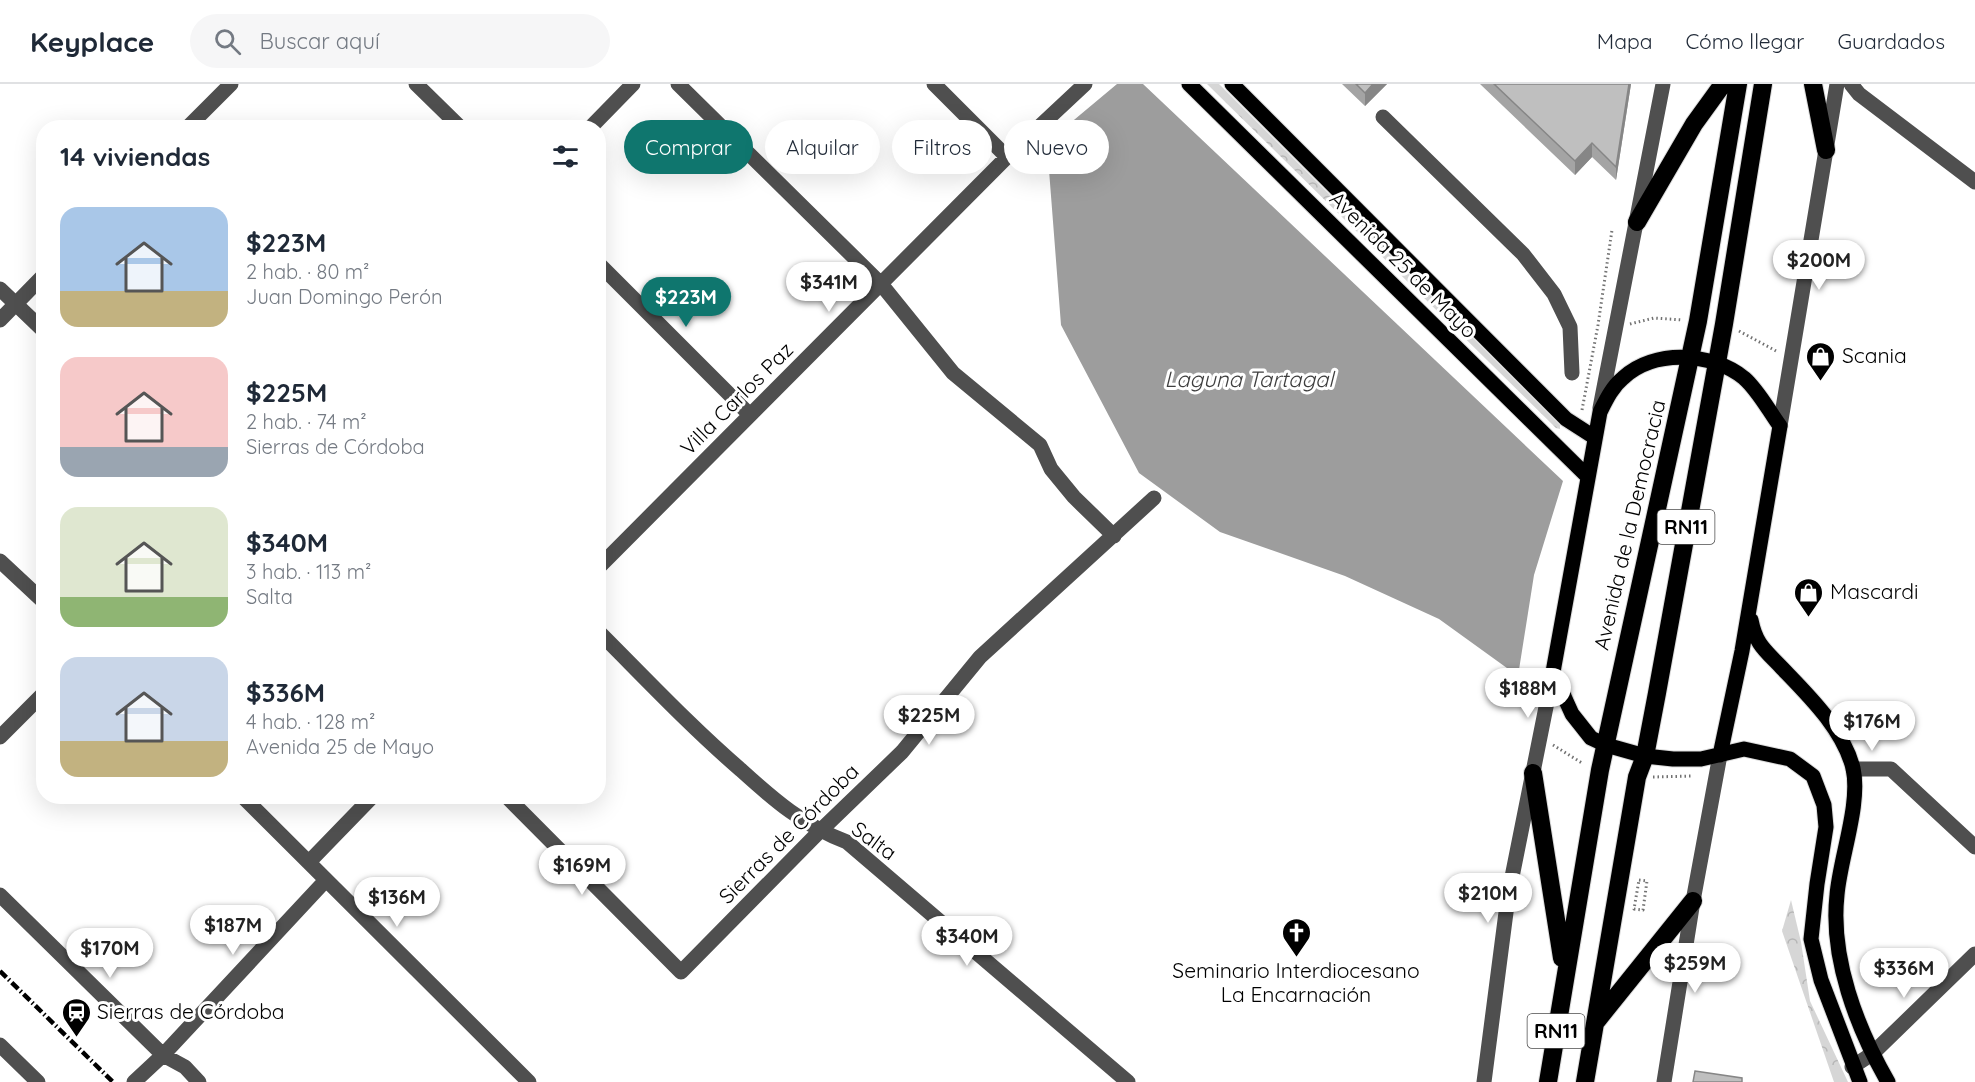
<!DOCTYPE html>
<html lang="es">
<head>
<meta charset="utf-8">
<style>
  :root { --surface:#fff; --page:#f6f6f7; --text:#1f2937; --muted:#747a83; --line:#e0e1e3; --accent:#0f766e }
  body { margin:0; font-family:Quicksand,sans-serif; background:var(--page); color:var(--text); height:100vh; display:flex; flex-direction:column; font-size:22px; white-space:nowrap }
  * { box-sizing:border-box; margin:0 }
  p { font-size:20px; color:var(--muted) }
  .icon { flex:none; width:33px; height:33px; fill:none; stroke:currentColor; stroke-width:2; stroke-linecap:round; stroke-linejoin:round }
  .map { position:relative; flex:1; overflow:hidden }
  .details { position:absolute; left:36px; top:36px; width:570px; height:684px; display:flex; flex-direction:column; background:var(--surface); border-radius:24px; box-shadow:0 6px 24px #0002 }
  .details>* { flex:none }
  .banner { position:absolute; left:624px; top:36px; width:570px; height:54px; display:flex; gap:12px }
  .price { position:absolute; translate:-50% -51px; padding:0 14px; border-radius:21px; background:#fff; color:#222; font-size:20px; line-height:39px; filter:drop-shadow(0 2px 3px #0008) }
  .price::after { content:''; position:absolute; left:50%; top:36px; width:18px; height:14px; margin-left:-9px; background:inherit; clip-path:polygon(0 0,100% 0,50% 100%) }
  .price.on { background:var(--accent); color:#fff }
  ul { padding:0; list-style:none }
  li { display:flex; align-items:center; gap:18px; height:150px; padding:0 24px }
  li span { display:grid; place-items:center; flex:none; width:168px; height:120px; border-radius:18px; color:#555 }
  li>.icon { margin-inline-start:auto }
  span .icon { width:72px; height:72px; fill:#fffc; stroke-width:1 }
  li b { font-size:26px }
  h2 { display:flex; justify-content:space-between; align-items:center; height:72px; padding:0 24px; font-size:26px }
  .tag { padding:0 21px; border-radius:27px; background:var(--surface); box-shadow:0 6px 24px #0002; font-size:21px; line-height:54px }
  .tag.on { background:var(--accent); color:#fff }
  header { display:flex; align-items:center; gap:36px; box-sizing:border-box; height:84px; padding:0 30px; background:var(--surface); border-bottom:2px solid var(--line) }
  header strong { font-size:28px }
  nav { display:flex; gap:33px; margin-inline-start:auto; font-size:21px }
  .search { width:420px; height:54px; background:var(--page); display:flex; align-items:center; gap:15px; box-sizing:border-box; padding:0 21px; border-radius:33px; color:var(--muted); font-size:22px }
  .map>svg:first-child { display:block }
  .park { fill:url(#park-crowns) }
  .water { fill:#9d9d9d }
  .lines { fill:none; stroke-linecap:round; stroke-linejoin:round }
  .major-casing { stroke:#dbdbdb; stroke-width:17 }
  .highway-casing { stroke:#dbdbdb; stroke-width:20 }
  .path { stroke:#717171; stroke-width:3; stroke-dasharray:1.5 3; stroke-linecap:butt }
  .minor { stroke:#4f4f4f; stroke-width:15 }
  .major { stroke:#000; stroke-width:15 }
  .highway { stroke:#000; stroke-width:18 }
  .rail { stroke:#000; stroke-width:4.5; stroke-dasharray:9 3 1.5 3; stroke-linecap:butt }
  .wall { fill:#a4a4a4 }
  .shaded-wall { fill:#868686 }
  .building { fill:#bfbfbf; stroke:#868686; stroke-width:1.5 }
  .labels { text-anchor:middle; stroke-width:6; stroke-linejoin:round; paint-order:stroke }
  .shield { fill:#fff; stroke:#4c4c4c; stroke-width:1.5 }
  .shield-label { font-size:20px; font-weight:bold; fill:#000 }
  .street-label { font-size:21px; fill:#000; stroke:#fff }
  .poi-label { font-size:21px; fill:#000; stroke:#fff; text-anchor:start }
  .water-label { font-size:22px; font-style:italic; fill:#3e3e3e; stroke:#fff }
</style>
</head>
<body>
<header>
<strong>Keyplace</strong>
<div class="search"><svg class="icon" aria-label="search" viewBox="0 0 24 24"><circle cx="10" cy="10" r="6"/><path d="M15 15l6 6"/></svg>Buscar aquí</div>
<nav><a>Mapa</a><a>Cómo llegar</a><a>Guardados</a></nav>
</header>
<div class="map">
<svg width="1975" height="998" viewBox="0 0 1975 998">
  <defs>
    <pattern id="park-crowns" width="20" height="18" patternUnits="userSpaceOnUse" patternTransform="scale(1.5)"><rect width="20" height="18" fill="#d6d6d6"/><path d="M2 6a3 3 0 1 1 6 0M12 15a3 3 0 1 1 6 0" fill="none" stroke="#b6b6b6"/></pattern>
  </defs>
  <rect width="100%" height="100%" fill="#fff"/>
  <!-- park -->
  <path class="park" d="M1207,0H1219L1560,341V345L1556,344Z
    M1791,816L1801,858L1810,917L1848,998H1834L1782,847Z"/>
  <!-- water -->
  <path class="water" d="M1117,0H1143L1563,397L1534,491L1518,592L1439,535L1345,492L1220,448L1139,389L1061,241L1049,86L1050,56Z"/>
  <g class="lines">
    <defs>
      <path id="major" d="M1189,0L1587,392
        M1232,0L1566,335L1594,353
        M1751,536C1756,561 1765,566 1782,584C1809,612 1843,645 1853,684C1861,720 1840,774 1837,811C1830,874 1857,944 1888,998
        M1720,671L1742,567L1780,342C1769,327 1758,306 1744,294C1712,268 1654,265 1623,294C1612,303 1606,316 1600,328L1553,588L1572,630L1591,654L1606,661L1645,672L1673,675H1701L1744,665L1790,675L1813,692L1824,721L1826,743L1817,800L1811,855L1821,896L1860,998"/>
      <path id="highway" d="M1813,0L1826,66
        M1637,138L1694,40L1723,0
        M1533,689L1562,874
        M1595,939L1693,817
        M1548,998L1600,686L1698,237L1738,0
        M1585,998L1637,693L1645,672L1657,609L1724,240L1763,0"/>
    </defs>
    <!-- major casing -->
    <use href="#major" class="major-casing"/>
    <!-- highway casing -->
    <use href="#highway" class="highway-casing"/>
    <!-- path -->
    <path class="path" d="M1630,240L1654,234L1683,236
      M1739,247L1778,268
      M1582,326L1598,241L1612,146
      M1553,661L1582,679
      M1653,693L1692,692
      M1639,796L1647,797L1643,826L1634,825Z"/>
    <!-- minor -->
    <path class="minor" d="M416,0L461,44
      M678,0L881,200L953,289L1040,361L1051,385L1074,413L1114,452
      M934,0L1007,73
      M1851,0L1859,10L1975,98
      M1383,33L1523,170L1554,210L1570,243L1572,289
      M187,44L231,0
      M590,44L633,0
      M598,179L750,331
      M0,205L44,247
      M0,236L44,191
      M1600,324L1663,0
      M1780,342L1837,0
      M0,477L44,518
      M598,484L1007,73L1085,0
      M598,547C645,594 691,643 741,686C774,716 804,742 847,758L1128,998
      M0,653L44,609
      M1853,685H1891L1975,763
      M242,712L529,998
      M506,712L681,888L819,748L902,668L980,573L1154,414
      M309,778L373,712
      M0,811L163,971L185,983L199,998
      M0,961L38,998
      M1852,983L1872,970L1975,870
      M134,998L163,971L326,796
      M1484,998L1508,813L1553,588
      M1664,998L1693,817L1720,671"/>
    <!-- major -->
    <use href="#major" class="major"/>
    <!-- highway -->
    <use href="#highway" class="highway"/>
    <!-- rail -->
    <path class="rail" d="M0,887L113,998"/>
  </g>
  <!-- wall -->
  <path class="wall" d="M1342,0H1387L1365,22Z
    M1480,0H1631L1616,96L1592,73L1575,91Z"/>
  <!-- shaded-wall -->
  <path class="shaded-wall" d="M1373,0H1387L1365,22V9Z
    M1629,0H1631L1616,96V83Z
    M1592,59V73L1575,91V77Z"/>
  <!-- building -->
  <path class="building" d="M1356,0H1373L1365,9Z
    M1494,0H1629L1616,83L1592,59L1575,77Z
    M1695,987L1742,994V998H1693Z"/>
  <!-- icons -->
  <defs>
    <symbol id="shop-pin" viewBox="-11 -11 22 30"><path d="M0 17L-7.5 6A9.5 9.5 0 1 1 7.5 6Z" fill="#000" stroke="#fff"/><path d="M-5-2.5h2.3a2.7 3.5 0 0 1 5.4 0H5L5.5 6h-11ZM-1.5-2.5h3a1.5 2.3 0 0 0-3 0Z" fill="#fff"/></symbol>
    <symbol id="church-pin" viewBox="-11 -11 22 30"><path d="M0 17L-7.5 6A9.5 9.5 0 1 1 7.5 6Z" fill="#000" stroke="#fff"/><path d="M-1.2-6h2.4v3.5h3.3v2.4h-3.3V6h-2.4V-.1h-3.3v-2.4h3.3Z" fill="#fff"/></symbol>
    <symbol id="station-pin" viewBox="-11 -11 22 30"><path d="M0 17L-7.5 6A9.5 9.5 0 1 1 7.5 6Z" fill="#000" stroke="#fff"/><path d="M-3-6H3Q5-6 5-4V2Q5 4 3 4L4.5 6H3L1.5 4h-3L-3 6H-4.5L-3 4Q-5 4-5 2V-4Q-5-6-3-6ZM-3.5-4v3h7v-3ZM-3.5 1v1.5H-2V1ZM2 1v1.5H3.5V1Z" fill="#fff"/></symbol>
  </defs>
  <g fill-rule="evenodd">
    <use href="#shop-pin" x="1804" y="256" width="33" height="45"/>
    <use href="#shop-pin" x="1792" y="492" width="33" height="45"/>
    <use href="#church-pin" x="1280" y="832" width="33" height="45"/>
    <use href="#station-pin" x="60" y="912" width="33" height="45"/>
  </g>
  <g class="labels">
    <!-- shield labels -->
    <g class="shield">
      <rect x="1657.5" y="426" width="57" height="34" rx="4.5"/>
      <rect x="1527.5" y="930" width="57" height="34" rx="4.5"/>
    </g>
    <g class="shield-label">
      <text x="1686" y="450">RN11</text>
      <text x="1556" y="954">RN11</text>
    </g>
    <!-- street labels -->
    <g class="street-label">
      <text transform="translate(1403 181) rotate(45)" y="7">Avenida 25 de Mayo</text>
      <text transform="translate(737 315) rotate(-45)" y="7">Villa Carlos Paz</text>
      <text transform="translate(1630 441) rotate(-77)" y="7">Avenida de la Democracia</text>
      <text transform="translate(789 750) rotate(-45)" y="7">Sierras de Córdoba</text>
      <text transform="translate(874 757) rotate(36)" y="7">Salta</text>
    </g>
    <!-- poi labels -->
    <g class="poi-label">
      <text x="1842" y="279">Scania</text>
      <text x="1830" y="515">Mascardi</text>
      <text x="1296" y="894" text-anchor="middle">Seminario Interdiocesano<tspan x="1296" dy="24">La Encarnación</tspan></text>
      <text x="97" y="935">Sierras de Córdoba</text>
    </g>
    <!-- water labels -->
    <g class="water-label">
      <text x="1249" y="303">Laguna Tartagal</text>
    </g>
  </g>
</svg>
<b class="price" style="left:1819px;top:207px">$200M</b>
<b class="price" style="left:829px;top:229px">$341M</b>
<b class="price on" style="left:686px;top:244px">$223M</b>
<b class="price" style="left:1528px;top:635px">$188M</b>
<b class="price" style="left:929px;top:662px">$225M</b>
<b class="price" style="left:1872px;top:668px">$176M</b>
<b class="price" style="left:582px;top:812px">$169M</b>
<b class="price" style="left:1488px;top:840px">$210M</b>
<b class="price" style="left:397px;top:844px">$136M</b>
<b class="price" style="left:233px;top:872px">$187M</b>
<b class="price" style="left:967px;top:883px">$340M</b>
<b class="price" style="left:110px;top:895px">$170M</b>
<b class="price" style="left:1695px;top:910px">$259M</b>
<b class="price" style="left:1904px;top:915px">$336M</b>
<div class="banner">
<a class="tag on">Comprar</a>
<a class="tag">Alquilar</a>
<a class="tag">Filtros</a>
<a class="tag">Nuevo</a>
</div>
<section class="details">
<h2>14 viviendas<svg class="icon" aria-label="filters" viewBox="0 0 24 24"><path d="M4 7h16M4 17h16"/><circle cx="9" cy="7" r="2"/><circle cx="15" cy="17" r="2"/></svg></h2>
<ul>
<li><span style="background:linear-gradient(#a9c7e8 70%,#c2b280 0)"><svg class="icon" aria-label="home" viewBox="0 0 24 24"><path d="M3 11l9-7 9 7M6 9v11h12V9"/></svg></span><div><b>$223M</b><p>2 hab. · 80 m²</p><p>Juan Domingo Perón</p></div></li>
<li><span style="background:linear-gradient(#f6c9c9 75%,#9aa5b1 0)"><svg class="icon" aria-label="home" viewBox="0 0 24 24"><path d="M3 11l9-7 9 7M6 9v11h12V9"/></svg></span><div><b>$225M</b><p>2 hab. · 74 m²</p><p>Sierras de Córdoba</p></div></li>
<li><span style="background:linear-gradient(#dfe7d0 75%,#8fb573 0)"><svg class="icon" aria-label="home" viewBox="0 0 24 24"><path d="M3 11l9-7 9 7M6 9v11h12V9"/></svg></span><div><b>$340M</b><p>3 hab. · 113 m²</p><p>Salta</p></div></li>
<li><span style="background:linear-gradient(#c9d6e8 70%,#c2b280 0)"><svg class="icon" aria-label="home" viewBox="0 0 24 24"><path d="M3 11l9-7 9 7M6 9v11h12V9"/></svg></span><div><b>$336M</b><p>4 hab. · 128 m²</p><p>Avenida 25 de Mayo</p></div></li>
</ul>
</section>
</div>
</body>
</html>
